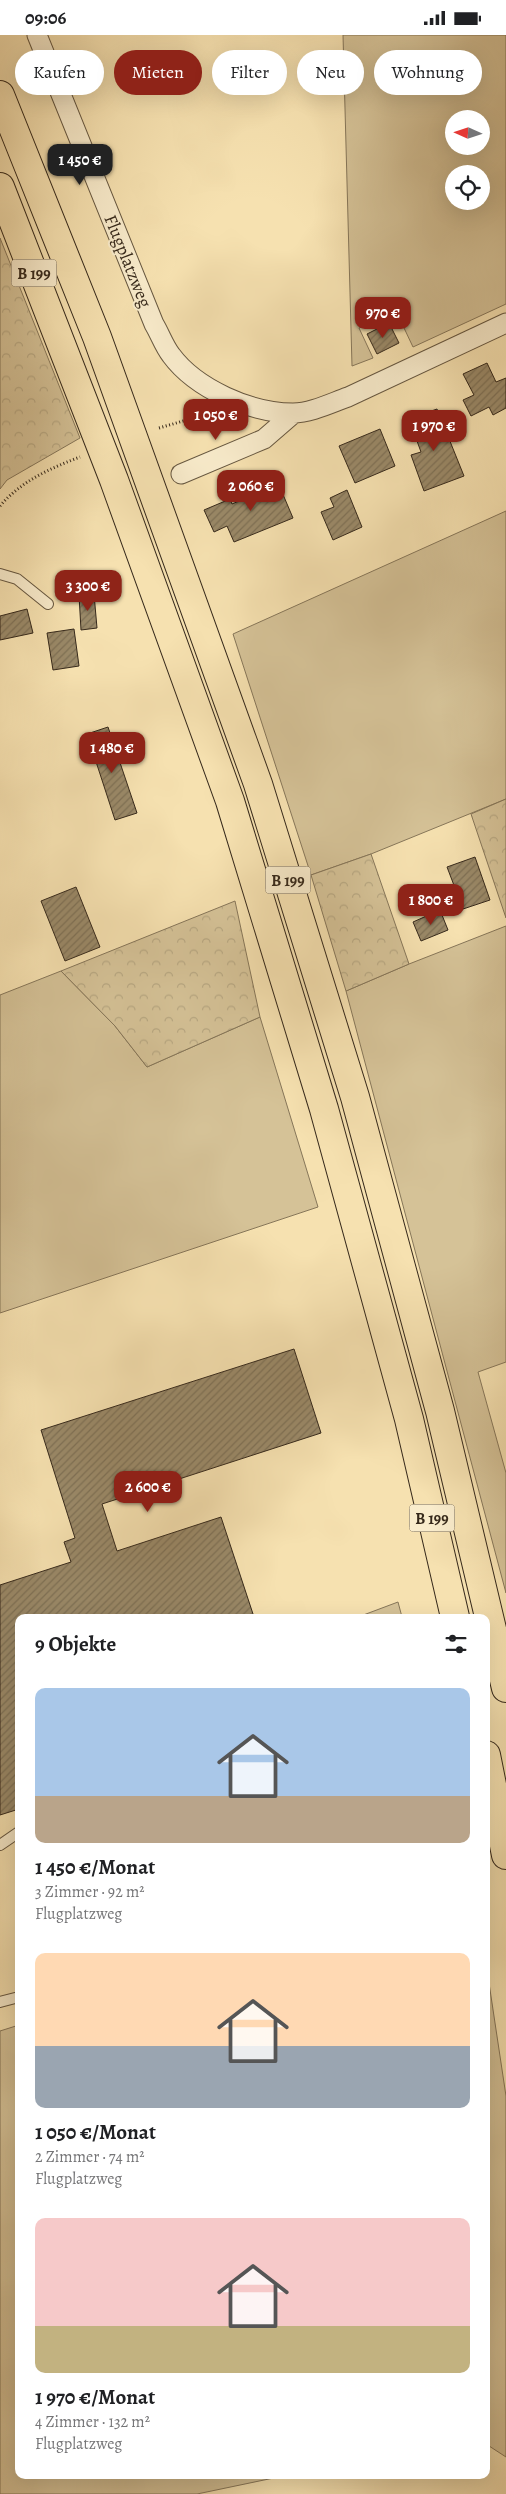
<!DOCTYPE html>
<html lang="de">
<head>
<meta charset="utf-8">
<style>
  :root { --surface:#fff; --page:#f6f6f6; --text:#202124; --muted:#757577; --accent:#8f2418 }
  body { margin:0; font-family:Alegreya,serif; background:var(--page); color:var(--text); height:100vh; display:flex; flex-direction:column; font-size:19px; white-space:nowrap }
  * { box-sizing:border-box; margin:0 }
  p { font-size:16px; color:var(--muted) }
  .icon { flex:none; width:28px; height:28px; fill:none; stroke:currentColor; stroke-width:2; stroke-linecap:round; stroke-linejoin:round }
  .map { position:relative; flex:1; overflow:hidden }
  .side { position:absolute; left:15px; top:1579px; width:475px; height:865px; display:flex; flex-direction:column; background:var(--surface); border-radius:10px; box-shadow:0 5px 20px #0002 }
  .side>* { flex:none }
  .hud { position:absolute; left:15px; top:15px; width:476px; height:45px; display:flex; gap:10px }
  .needle { width:32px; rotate:273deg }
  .controls { position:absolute; left:445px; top:75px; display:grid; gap:10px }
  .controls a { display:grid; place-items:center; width:45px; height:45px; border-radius:50%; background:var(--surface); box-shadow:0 5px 20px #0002; font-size:25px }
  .price { position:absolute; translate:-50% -42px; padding:0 11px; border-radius:10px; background:var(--accent); color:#fff; font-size:16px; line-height:32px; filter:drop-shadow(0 1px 2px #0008) }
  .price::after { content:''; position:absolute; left:50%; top:30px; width:15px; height:11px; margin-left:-8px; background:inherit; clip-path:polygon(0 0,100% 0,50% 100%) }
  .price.active { background:#222; color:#fff }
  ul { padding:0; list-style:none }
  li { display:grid; align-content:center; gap:10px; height:265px; padding:0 20px }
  li span { display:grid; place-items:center; height:155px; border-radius:10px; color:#555 }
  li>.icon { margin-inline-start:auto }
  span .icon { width:90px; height:90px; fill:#fffc; stroke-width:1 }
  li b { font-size:21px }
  h2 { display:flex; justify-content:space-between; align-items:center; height:60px; padding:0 20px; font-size:21px }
  .tag { padding:0 18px; border-radius:22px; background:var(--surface); box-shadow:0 5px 20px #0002; font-size:18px; line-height:45px }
  .tag.active { background:var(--accent); color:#fff }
  .status { display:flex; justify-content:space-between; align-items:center; height:35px; padding:0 25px; background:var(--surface); direction:ltr }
  .status svg { height:14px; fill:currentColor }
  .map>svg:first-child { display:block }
  .green { fill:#d5c297; stroke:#867659; fill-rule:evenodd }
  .forest { fill:url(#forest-crowns); stroke:#867659 }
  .building { fill:url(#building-hatch); stroke:#36291b }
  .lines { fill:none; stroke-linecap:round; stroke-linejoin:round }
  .lane-casing { stroke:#665740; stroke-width:12 }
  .street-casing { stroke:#665740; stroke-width:21 }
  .highway-casing { stroke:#36291b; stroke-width:30 }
  .path { stroke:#36291b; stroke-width:3; stroke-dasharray:1 2.5; stroke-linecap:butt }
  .lane { stroke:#f9eccc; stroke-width:10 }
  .street { stroke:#f9eccc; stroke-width:19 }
  .highway { stroke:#f6e1b0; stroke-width:28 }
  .labels { text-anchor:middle; stroke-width:4; stroke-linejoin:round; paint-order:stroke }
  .shield { fill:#f9eccc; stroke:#706450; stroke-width:1 }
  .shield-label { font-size:16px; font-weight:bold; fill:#36291b }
  .street-label { font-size:18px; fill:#36291b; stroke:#f9eccc }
</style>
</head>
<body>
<div class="status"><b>09:06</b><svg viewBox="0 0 49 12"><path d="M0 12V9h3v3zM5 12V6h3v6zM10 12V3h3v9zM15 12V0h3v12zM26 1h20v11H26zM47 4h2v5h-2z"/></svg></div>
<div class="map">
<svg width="506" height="2459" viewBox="0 0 506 2459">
  <defs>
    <pattern id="forest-crowns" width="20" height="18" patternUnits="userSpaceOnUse" patternTransform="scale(1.25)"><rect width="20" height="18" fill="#d5c297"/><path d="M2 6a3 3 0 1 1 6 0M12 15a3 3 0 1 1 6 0" fill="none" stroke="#b7a782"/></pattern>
    <pattern id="building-hatch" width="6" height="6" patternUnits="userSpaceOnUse" patternTransform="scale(1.25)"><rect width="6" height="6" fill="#9a8968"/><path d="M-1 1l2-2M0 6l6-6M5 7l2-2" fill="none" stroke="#7e7055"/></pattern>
  </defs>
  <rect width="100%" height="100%" fill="#f6e1b0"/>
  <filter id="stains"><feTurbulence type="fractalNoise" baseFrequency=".004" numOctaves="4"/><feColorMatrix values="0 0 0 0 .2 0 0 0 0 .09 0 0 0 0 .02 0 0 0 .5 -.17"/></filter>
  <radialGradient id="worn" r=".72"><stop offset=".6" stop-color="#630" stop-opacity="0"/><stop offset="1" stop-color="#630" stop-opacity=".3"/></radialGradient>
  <!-- green -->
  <path class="green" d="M343,0H506V269L413,312L396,276L359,293L373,323L352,331ZM454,84H481V111H454ZM454,139H481V166H454Z
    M506,476V764L371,819L311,840L233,599Z
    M506,891V1327L478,1337L506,1438V1558L346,956L409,929Z
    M61,936L115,991L147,1032L260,982L318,1172L0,1278V960Z
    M398,1567L402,1582H358Z
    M486,1928L506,2061V2422L486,2409Z
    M19,1990V2440H288L197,2459H0V1996Z"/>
  <!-- forest -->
  <path class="forest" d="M0,203L80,403L7,445L0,454Z
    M506,764V883L471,779Z
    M371,819L409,929L346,956L311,840Z
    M235,866L260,982L147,1032L115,991L61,936Z"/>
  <!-- building -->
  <path class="building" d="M389,288L399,308L377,319L367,299Z
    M487,328L496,347L506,343V373L493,380L489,372L471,381L463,365L474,360L463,339Z
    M437,374L464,441L424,456L411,420L421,417L409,384Z
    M380,394L395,431L355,448L339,411Z
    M276,443L293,483L234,507L227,491L214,497L204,475L230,464L232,469L262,456L260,450Z
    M347,455L362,492L333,505L321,477L334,472L330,463Z
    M94,559L97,593L81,595L79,560Z
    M27,574L33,598L0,605V581Z
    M74,594L79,631L53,635L47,598Z
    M108,692L137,778L115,785L87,699Z
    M475,822L490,865L463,874L447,832Z
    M76,852L100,912L65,926L41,866Z
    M440,875L448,895L421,906L413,887Z
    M294,1314L321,1398L102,1469L117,1516L221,1482L254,1582H19V1774L0,1780V1550L71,1527L64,1507L75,1503L41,1395Z"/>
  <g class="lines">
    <defs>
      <path id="lane" d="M0,539L17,544L48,569
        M0,1810L19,1797
        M0,1967L19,1962"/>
      <path id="street" d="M37,0L154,289C160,299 164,311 171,320C196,354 251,378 293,378C311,378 331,368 348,362L506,288
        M181,439L264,404L294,378"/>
      <path id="highway" d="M0,60L97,302L258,749L355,1062L440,1376L506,1653
        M0,152L114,445L230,766L324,1074L409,1384L455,1582
        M486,1720L506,1820"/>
    </defs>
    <!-- lane casing -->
    <use href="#lane" class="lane-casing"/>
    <!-- street casing -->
    <use href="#street" class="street-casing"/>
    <!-- highway casing -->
    <use href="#highway" class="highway-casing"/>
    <!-- path -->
    <path class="path" d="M159,393L197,382L225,383
      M0,471C21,446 51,433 80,422"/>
    <!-- lane -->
    <use href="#lane" class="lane"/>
    <!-- street -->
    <use href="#street" class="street"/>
    <!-- highway -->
    <use href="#highway" class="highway"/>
  </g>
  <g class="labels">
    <!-- shield labels -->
    <g class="shield">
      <rect x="11.5" y="224.5" width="45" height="27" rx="4"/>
      <rect x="265.5" y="831.5" width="45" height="27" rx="4"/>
      <rect x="409.5" y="1469.5" width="45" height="27" rx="4"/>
    </g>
    <g class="shield-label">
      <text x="34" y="244">B 199</text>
      <text x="288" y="851">B 199</text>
      <text x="432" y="1489">B 199</text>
    </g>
    <!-- street labels -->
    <g class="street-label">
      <text transform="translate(128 226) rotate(68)" y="6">Flugplatzweg</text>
    </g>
  </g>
  <rect width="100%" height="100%" filter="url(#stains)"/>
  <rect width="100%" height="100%" fill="url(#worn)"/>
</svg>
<div class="controls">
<a><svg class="needle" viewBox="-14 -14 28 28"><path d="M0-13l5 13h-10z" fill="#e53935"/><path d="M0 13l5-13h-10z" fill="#757577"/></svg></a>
<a><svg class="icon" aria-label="locate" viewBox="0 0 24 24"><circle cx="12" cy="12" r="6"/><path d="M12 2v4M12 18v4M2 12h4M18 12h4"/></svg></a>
</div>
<b class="price active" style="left:80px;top:151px">1 450 €</b>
<b class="price" style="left:383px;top:304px">970 €</b>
<b class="price" style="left:216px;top:406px">1 050 €</b>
<b class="price" style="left:434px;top:417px">1 970 €</b>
<b class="price" style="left:251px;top:477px">2 060 €</b>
<b class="price" style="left:88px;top:577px">3 300 €</b>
<b class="price" style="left:112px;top:739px">1 480 €</b>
<b class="price" style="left:431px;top:891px">1 800 €</b>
<b class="price" style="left:148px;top:1478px">2 600 €</b>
<div class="hud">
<a class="tag">Kaufen</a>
<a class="tag active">Mieten</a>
<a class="tag">Filter</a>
<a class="tag">Neu</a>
<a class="tag">Wohnung</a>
</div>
<section class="side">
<h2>9 Objekte<svg class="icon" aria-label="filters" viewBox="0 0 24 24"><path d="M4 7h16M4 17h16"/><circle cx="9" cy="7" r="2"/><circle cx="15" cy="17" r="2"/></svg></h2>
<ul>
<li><span style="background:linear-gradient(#a9c7e8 70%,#b9a48a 0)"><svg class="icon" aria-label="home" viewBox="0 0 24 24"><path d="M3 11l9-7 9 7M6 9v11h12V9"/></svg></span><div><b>1 450 €/Monat</b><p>3 Zimmer · 92 m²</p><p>Flugplatzweg</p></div></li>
<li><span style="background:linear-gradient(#ffd9b3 60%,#9aa5b1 0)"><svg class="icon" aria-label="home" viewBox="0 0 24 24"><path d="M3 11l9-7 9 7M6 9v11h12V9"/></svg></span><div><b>1 050 €/Monat</b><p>2 Zimmer · 74 m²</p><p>Flugplatzweg</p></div></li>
<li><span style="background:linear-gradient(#f6c9c9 70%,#c2b280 0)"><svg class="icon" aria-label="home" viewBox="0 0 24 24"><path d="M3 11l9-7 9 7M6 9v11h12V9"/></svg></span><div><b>1 970 €/Monat</b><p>4 Zimmer · 132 m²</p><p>Flugplatzweg</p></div></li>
</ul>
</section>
</div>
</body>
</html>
